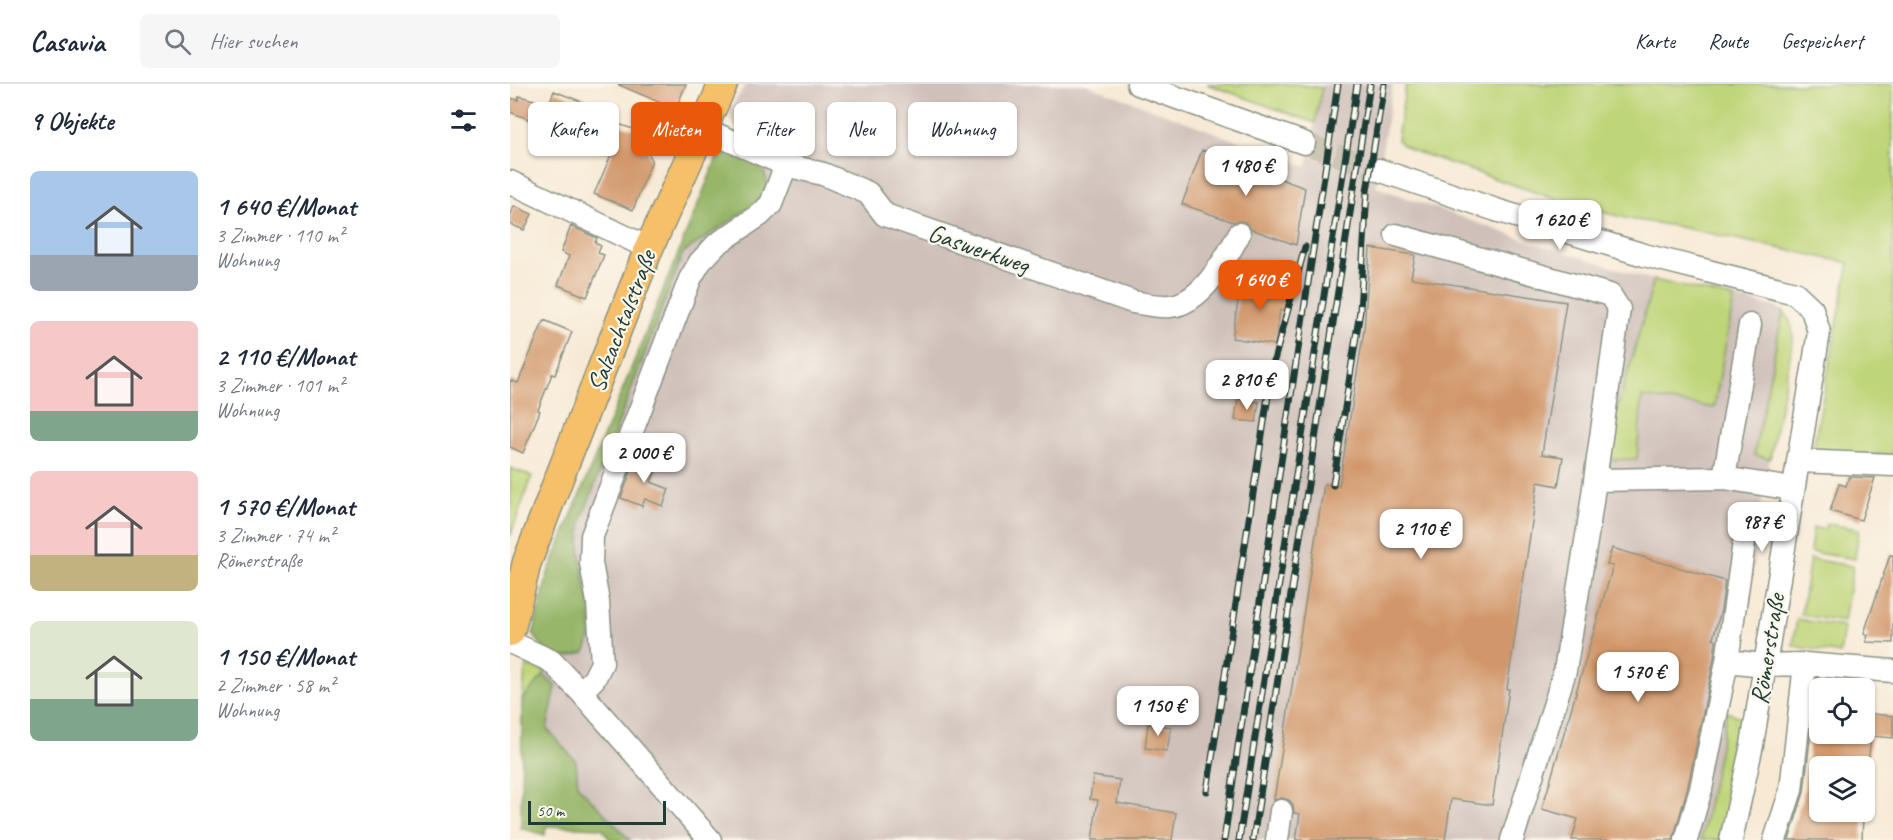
<!DOCTYPE html>
<html lang="de">
<head>
<meta charset="utf-8">
<style>
  :root { --surface:#fff; --page:#f6f6f7; --text:#1f2937; --muted:#747a83; --line:#e0e1e3; --accent:#ea580c }
  body { margin:0; font-family:Caveat,sans-serif; background:var(--page); color:var(--text); height:100vh; display:flex; flex-direction:column; font-size:22px; white-space:nowrap }
  * { box-sizing:border-box; margin:0 }
  p { font-size:20px; color:var(--muted) }
  .icon { flex:none; width:33px; height:33px; fill:none; stroke:currentColor; stroke-width:2; stroke-linecap:round; stroke-linejoin:round }
  .map { position:relative; flex:1; overflow:hidden }
  .side { display:flex; flex-direction:column; background:var(--surface); width:510px }
  .side>* { flex:none }
  .hud { position:absolute; left:18px; top:18px; width:570px; height:54px; display:flex; gap:12px }
  .fabs { position:absolute; left:1299px; top:594px; display:grid; gap:12px }
  .fabs a { display:grid; place-items:center; width:66px; height:66px; border-radius:9px; background:var(--surface); box-shadow:0 2px 4px #0004; font-size:30px }
  .scale { position:absolute; left:18px; bottom:15px; width:138px; box-sizing:border-box; padding-left:6px; border:3px solid #1f3d34; border-top:0; font-size:16px; line-height:21px; white-space:nowrap; color:#1f3d34; -webkit-text-stroke:4px #fbf7ec; paint-order:stroke }
  .price { position:absolute; translate:-50% -51px; padding:0 14px; border-radius:12px; background:#fff; color:#222; font-size:20px; line-height:39px; filter:drop-shadow(0 2px 3px #0008) }
  .price::after { content:''; position:absolute; left:50%; top:36px; width:18px; height:14px; margin-left:-9px; background:inherit; clip-path:polygon(0 0,100% 0,50% 100%) }
  .price.selected { background:var(--accent); color:#fff }
  ul { padding:0; list-style:none }
  li { display:flex; align-items:center; gap:18px; height:150px; padding:0 30px }
  li span { display:grid; place-items:center; flex:none; width:168px; height:120px; border-radius:9px; color:#555 }
  li>.icon { margin-inline-start:auto }
  span .icon { width:72px; height:72px; fill:#fffc; stroke-width:1 }
  li b { font-size:26px }
  h2 { display:flex; justify-content:space-between; align-items:center; height:72px; padding:0 30px; font-size:26px }
  .pill { padding:0 21px; border-radius:9px; background:var(--surface); box-shadow:0 2px 4px #0004; font-size:21px; line-height:54px }
  .pill.selected { background:var(--accent); color:#fff }
  header { display:flex; align-items:center; gap:36px; box-sizing:border-box; height:84px; padding:0 30px; background:var(--surface); border-bottom:2px solid var(--line) }
  header strong { font-size:28px }
  nav { display:flex; gap:33px; margin-inline-start:auto; font-size:21px }
  .search { width:420px; height:54px; background:var(--page); display:flex; align-items:center; gap:15px; box-sizing:border-box; padding:0 21px; border-radius:9px; color:var(--muted); font-size:22px }
  main { display:flex; flex:1; min-height:0 }
  .map>svg:first-child { display:block }
  .industrial { fill:#cfc0ba }
  .green { fill:#bfd579; stroke:#6f8956; stroke-width:1.5 }
  .forest { fill:#97b669; stroke:#5b7a4e; stroke-width:1.5 }
  .building { fill:#d1976b }
  .lines { fill:none; stroke-linecap:round; stroke-linejoin:round }
  .minor-tunnel { stroke:#ccc7b4; stroke-width:22; stroke-dasharray:22 11; stroke-linecap:butt }
  .minor-casing { stroke:#8b9384; stroke-width:25 }
  .major-casing { stroke:#8b9384; stroke-width:31 }
  .minor { stroke:#fff; stroke-width:22 }
  .major { stroke:#f6c06b; stroke-width:28 }
  .rail-casing { stroke:#1f3d34; stroke-width:7 }
  .rail { stroke:#fbf7ec; stroke-width:4.5; stroke-dasharray:14; stroke-linecap:butt }
  .labels { text-anchor:middle; stroke-width:4.5; stroke-linejoin:round; paint-order:stroke }
  .street-label { font-size:26px; fill:#1f3d34; stroke:#fbf7ec }
</style>
</head>
<body>
<header>
<strong>Casavia</strong>
<div class="search"><svg class="icon" aria-label="search" viewBox="0 0 24 24"><circle cx="10" cy="10" r="6"/><path d="M15 15l6 6"/></svg>Hier suchen</div>
<nav><a>Karte</a><a>Route</a><a>Gespeichert</a></nav>
</header>
<main>
<section class="side">
<h2>9 Objekte<svg class="icon" aria-label="filters" viewBox="0 0 24 24"><path d="M4 7h16M4 17h16"/><circle cx="9" cy="7" r="2"/><circle cx="15" cy="17" r="2"/></svg></h2>
<ul>
<li><span style="background:linear-gradient(#a9c7e8 70%,#9aa5b1 0)"><svg class="icon" aria-label="home" viewBox="0 0 24 24"><path d="M3 11l9-7 9 7M6 9v11h12V9"/></svg></span><div><b>1 640 €/Monat</b><p>3 Zimmer · 110 m²</p><p>Wohnung</p></div></li>
<li><span style="background:linear-gradient(#f6c9c9 75%,#7fa58c 0)"><svg class="icon" aria-label="home" viewBox="0 0 24 24"><path d="M3 11l9-7 9 7M6 9v11h12V9"/></svg></span><div><b>2 110 €/Monat</b><p>3 Zimmer · 101 m²</p><p>Wohnung</p></div></li>
<li><span style="background:linear-gradient(#f6c9c9 70%,#c2b280 0)"><svg class="icon" aria-label="home" viewBox="0 0 24 24"><path d="M3 11l9-7 9 7M6 9v11h12V9"/></svg></span><div><b>1 570 €/Monat</b><p>3 Zimmer · 74 m²</p><p>Römerstraße</p></div></li>
<li><span style="background:linear-gradient(#dfe7d0 65%,#7fa58c 0)"><svg class="icon" aria-label="home" viewBox="0 0 24 24"><path d="M3 11l9-7 9 7M6 9v11h12V9"/></svg></span><div><b>1 150 €/Monat</b><p>2 Zimmer · 58 m²</p><p>Wohnung</p></div></li>
</ul>
</section>
<div class="map">
<svg width="1383" height="756" viewBox="0 0 1383 756">
  <rect width="100%" height="100%" fill="#fbf7ec"/>
  <filter id="ink" filterUnits="userSpaceOnUse"><feTurbulence type="fractalNoise" baseFrequency=".0167" numOctaves="2"/><feDisplacementMap in="SourceGraphic" scale="12" xChannelSelector="R" yChannelSelector="G"/><feConvolveMatrix kernelMatrix="1 2 1 2 8 2 1 2 1" color-interpolation-filters="sRGB"/></filter>
  <filter id="wash" filterUnits="userSpaceOnUse"><feTurbulence type="fractalNoise" baseFrequency=".008" numOctaves="4" result="noise"/><feDisplacementMap in="SourceGraphic" scale="24" xChannelSelector="R" yChannelSelector="G"/><feGaussianBlur stdDeviation="1.35" result="paint"/><feColorMatrix in="noise" values="0 0 0 0 0 0 0 0 0 0 0 0 0 0 0 0 0 1.4 0 .05"/><feComposite in="paint" operator="in"/></filter>
  <g filter="url(#wash)">
    <rect width="100%" height="100%" fill="#f7e9d4"/>
    <!-- industrial -->
    <path class="industrial" d="M236,0H575L797,83L812,0H883L866,103L1021,158L1144,196L1266,223L1273,227L1279,234L1283,243V257L1252,414L1245,474L1217,628L1191,756H120L68,702L66,676L37,645L46,603L34,591L70,472L71,437L173,169L239,124L253,112L258,100L254,88L262,66L225,43L220,36L219,27Z"/>
    <!-- green -->
    <path class="green" d="M697,0H785L812,4L805,39Z
      M896,0H1383V371L1302,370L1339,179L1165,142L1119,135L1048,116L901,66L891,60L887,55Z
      M1144,196L1224,214L1204,324L1132,313L1127,375L1093,376Z
      M1273,227C1282,236 1283,245 1283,257L1260,375L1244,371Z
      M0,384L22,392L0,453Z
      M1316,440L1349,445L1345,475L1300,468L1303,444L1315,445Z
      M1300,475L1343,482L1334,538L1291,531Z
      M1287,535L1334,543L1330,570L1283,562Z
      M16,582L36,587L34,591L12,616Z
      M1217,628L1231,633L1236,644L1212,756H1191Z"/>
    <!-- forest -->
    <path class="forest" d="M214,67H219L249,82L254,88L258,100L253,112L239,124L173,169L71,437C71,449 69,463 71,475C75,505 90,539 75,568C46,579 40,574 23,550L38,489L206,76Z
      M34,591L46,603L37,645L66,677L68,702L120,756H100L92,744L36,742L35,751L11,744L12,616Z"/>
    <g id="blocks">
      <!-- building -->
      <path class="building" d="M107,0H176L158,44L141,37L149,18Z
        M44,7L80,21L77,29L140,51L144,59L136,64L142,76L123,126L84,110L102,69L67,58L64,65L32,53L36,42L0,28V14L8,16L9,12L39,20Z
        M692,66L795,104L786,161L741,145L735,138L729,137L723,138L672,120Z
        M4,122L22,130L14,146L0,140V133Z
        M61,142L87,154L85,159L91,162L88,169L94,171L77,213L48,201L59,172L51,168Z
        M860,164L905,171L901,194L1056,218L1032,370L1053,373L1048,402L1028,398L997,605H999L982,721L941,715L935,756H786L790,730L784,729L783,721L779,716L772,714L764,716L814,400L829,402L854,246Z
        M732,194L780,202L776,227L770,226L765,261L722,254Z
        M34,236L62,248L45,291L42,290L28,326L30,327L13,369L0,363V296L8,299Z
        M728,315L749,318L746,338L725,336Z
        M127,371L149,379L141,398L159,405L153,422L135,415L132,422L111,414Z
        M1339,393L1365,394L1351,436L1320,427L1329,400L1336,402Z
        M1102,464L1215,497L1211,526L1203,554L1206,556L1204,575L1178,702L1163,756H1062L1068,735L1032,725L1103,482L1097,481Z
        M1380,471H1383V559L1356,558L1358,551L1354,549Z
        M1307,594L1310,595V650H1354V629L1383,632V654L1361,652L1358,682H1307L1303,728H1349L1348,730H1353L1352,756H1279L1294,708Z
        M638,640L661,643L657,667L635,664Z
        M583,692L610,696L607,719L666,729L662,756H582L588,716L580,715Z"/>
    </g>
  </g>
  <g filter="url(#ink)">
    <use href="#blocks" fill-opacity="0" stroke="#8b9384" stroke-width="1.5"/>
    <g class="lines">
      <!-- minor-tunnel -->
      <path class="minor-tunnel" d="M794,59L869,86"/>
      <defs>
        <path id="minor" d="M628,0L794,59
          M194,45L276,81L313,90L358,109L375,131L623,218C634,220 648,223 660,222C691,220 716,175 729,150
          M869,86L986,126L1134,171L1285,209L1302,225L1309,248L1242,661L1221,756
          M0,98L139,164
          M886,151L1100,211L1109,225L1079,439L1055,587L1002,756
          M1288,377L1383,381
          M1214,394L1240,241
          M1085,396L1214,394L1283,405
          M1237,438L1217,577L1254,581L1295,580L1383,587
          M0,558L41,577L71,608L200,756
          M71,608L84,595L92,579L88,518L81,479L82,452L180,195L190,178L207,160L250,131L261,120L276,81
          M767,756L771,727
          M1176,756L1191,705L1217,577
          M1265,756L1281,706L1295,580"/>
        <path id="major" d="M0,548L17,478L44,407L139,164L213,0"/>
      </defs>
      <!-- minor casing -->
      <use href="#minor" class="minor-casing"/>
      <!-- major casing -->
      <use href="#major" class="major-casing"/>
      <!-- minor -->
      <use href="#minor" class="minor"/>
      <!-- major -->
      <use href="#major" class="major"/>
      <defs>
        <path id="rail" d="M823,401L850,227L857,107L874,0
          M697,707L763,280L795,163
          M714,756L828,0
          M729,756L847,0
          M743,756L860,0"/>
      </defs>
      <!-- rail casing -->
      <use href="#rail" class="rail-casing"/>
      <!-- rail -->
      <use href="#rail" class="rail"/>
    </g>
  </g>
  <g class="labels">
    <!-- street labels -->
    <g class="street-label">
      <text transform="translate(469 164) rotate(19)" y="9">Gaswerkweg</text>
      <text transform="translate(111 237) rotate(-69)" y="9">Salzachtalstraße</text>
      <text transform="translate(1257 565) rotate(-81)" y="9">Römerstraße</text>
    </g>
  </g>
</svg>
<div class="fabs">
<a><svg class="icon" aria-label="locate" viewBox="0 0 24 24"><circle cx="12" cy="12" r="6"/><path d="M12 2v4M12 18v4M2 12h4M18 12h4"/></svg></a>
<a><svg class="icon" aria-label="layers" viewBox="0 0 24 24"><path d="M12 4l9 5-9 5-9-5zM3 14l9 5 9-5"/></svg></a>
</div>
<div class="scale">50 m</div>
<b class="price" style="left:736px;top:113px">1 480 €</b>
<b class="price" style="left:1050px;top:167px">1 620 €</b>
<b class="price selected" style="left:750px;top:227px">1 640 €</b>
<b class="price" style="left:737px;top:327px">2 810 €</b>
<b class="price" style="left:134px;top:400px">2 000 €</b>
<b class="price" style="left:1252px;top:469px">987 €</b>
<b class="price" style="left:911px;top:476px">2 110 €</b>
<b class="price" style="left:1128px;top:619px">1 570 €</b>
<b class="price" style="left:648px;top:653px">1 150 €</b>
<div class="hud">
<a class="pill">Kaufen</a>
<a class="pill selected">Mieten</a>
<a class="pill">Filter</a>
<a class="pill">Neu</a>
<a class="pill">Wohnung</a>
</div>
</div>
</main>
</body>
</html>
